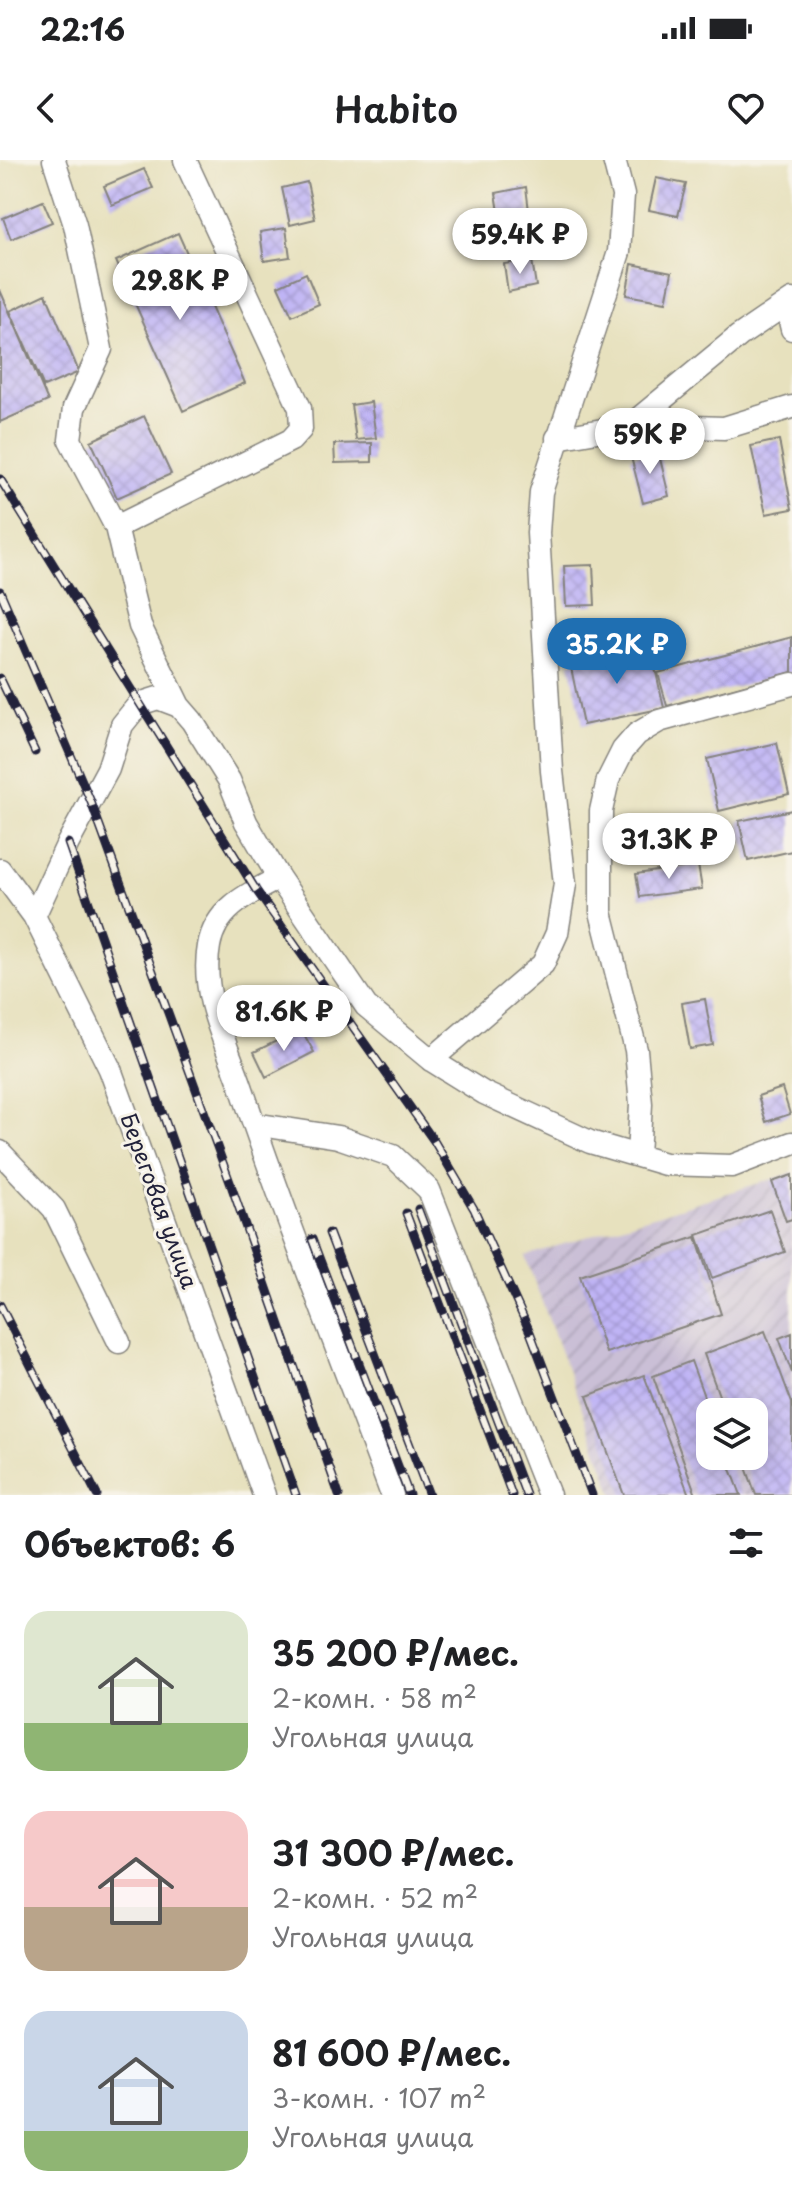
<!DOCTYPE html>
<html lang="ru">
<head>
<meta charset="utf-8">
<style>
  :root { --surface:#fff; --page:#f2f2f2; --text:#202124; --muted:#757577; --accent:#1f6fb2 }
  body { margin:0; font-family:"Playpen Sans",sans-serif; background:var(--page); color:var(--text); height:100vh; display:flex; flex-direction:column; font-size:30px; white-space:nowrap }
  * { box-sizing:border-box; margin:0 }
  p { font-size:26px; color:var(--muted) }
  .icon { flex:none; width:44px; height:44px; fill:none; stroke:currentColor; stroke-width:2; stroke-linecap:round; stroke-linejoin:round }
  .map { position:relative; height:1335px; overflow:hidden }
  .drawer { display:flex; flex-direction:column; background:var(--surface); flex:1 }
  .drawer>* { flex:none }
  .tools { position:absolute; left:696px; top:1238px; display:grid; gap:16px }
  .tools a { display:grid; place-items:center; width:72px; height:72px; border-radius:16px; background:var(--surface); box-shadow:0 4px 20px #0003; font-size:40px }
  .price { position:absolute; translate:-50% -68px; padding:0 18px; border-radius:28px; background:#fff; color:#222; font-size:26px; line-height:52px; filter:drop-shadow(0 2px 4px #0008) }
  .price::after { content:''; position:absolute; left:50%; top:48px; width:24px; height:18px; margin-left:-12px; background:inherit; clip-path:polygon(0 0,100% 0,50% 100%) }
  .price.current { background:var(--accent); color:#fff }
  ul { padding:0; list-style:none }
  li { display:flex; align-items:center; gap:24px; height:200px; padding:0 24px }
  li span { display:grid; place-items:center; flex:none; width:224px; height:160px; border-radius:24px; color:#555 }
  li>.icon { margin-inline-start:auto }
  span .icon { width:96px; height:96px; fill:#fffc; stroke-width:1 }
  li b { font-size:34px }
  h2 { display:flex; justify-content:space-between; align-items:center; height:96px; padding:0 24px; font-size:34px }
  .status { display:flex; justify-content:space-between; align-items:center; height:56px; padding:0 40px; background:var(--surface); direction:ltr }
  .status svg { height:22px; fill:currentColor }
  header { display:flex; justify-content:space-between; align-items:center; height:104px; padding:0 24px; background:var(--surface); font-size:36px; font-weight:600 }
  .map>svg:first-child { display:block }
  .industrial { fill:url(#industrial-furrows); fill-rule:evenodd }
  .building { fill:url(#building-cross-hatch) }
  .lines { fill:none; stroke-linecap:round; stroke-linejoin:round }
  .minor-casing { stroke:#84827c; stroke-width:25 }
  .minor { stroke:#fff; stroke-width:22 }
  .rail-casing { stroke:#22223b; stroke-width:9 }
  .rail { stroke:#f7f3e8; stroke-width:6; stroke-dasharray:18; stroke-linecap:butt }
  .labels { text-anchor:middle; stroke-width:6; stroke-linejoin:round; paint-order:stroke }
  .street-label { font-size:22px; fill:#22223b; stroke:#f7f3e8 }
</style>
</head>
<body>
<div class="status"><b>22:16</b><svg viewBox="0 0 49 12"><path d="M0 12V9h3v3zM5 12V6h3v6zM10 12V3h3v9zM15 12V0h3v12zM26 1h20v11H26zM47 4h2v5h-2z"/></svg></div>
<header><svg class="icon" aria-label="back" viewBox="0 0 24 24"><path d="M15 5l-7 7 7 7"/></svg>Habito<svg class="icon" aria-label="heart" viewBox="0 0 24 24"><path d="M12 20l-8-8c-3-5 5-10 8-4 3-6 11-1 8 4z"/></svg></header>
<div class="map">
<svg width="792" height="1335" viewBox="0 0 792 1335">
  <defs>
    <pattern id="industrial-furrows" width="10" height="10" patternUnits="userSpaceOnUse" patternTransform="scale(2)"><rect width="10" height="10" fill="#cabfd6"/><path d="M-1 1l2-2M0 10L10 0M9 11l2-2" fill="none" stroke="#ada4b9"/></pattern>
    <pattern id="building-cross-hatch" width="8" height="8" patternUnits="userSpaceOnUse" patternTransform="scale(2)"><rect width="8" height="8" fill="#bfb4f5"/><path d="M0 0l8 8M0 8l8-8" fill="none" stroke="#a49ad3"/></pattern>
  </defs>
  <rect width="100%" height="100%" fill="#f7f3e8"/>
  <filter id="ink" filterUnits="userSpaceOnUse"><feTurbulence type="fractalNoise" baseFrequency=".0125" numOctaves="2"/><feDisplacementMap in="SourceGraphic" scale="16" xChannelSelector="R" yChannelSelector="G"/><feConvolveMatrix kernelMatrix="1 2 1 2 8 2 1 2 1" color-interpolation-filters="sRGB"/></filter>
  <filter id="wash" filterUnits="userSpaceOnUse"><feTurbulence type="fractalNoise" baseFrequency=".006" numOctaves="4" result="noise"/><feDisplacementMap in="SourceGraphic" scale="32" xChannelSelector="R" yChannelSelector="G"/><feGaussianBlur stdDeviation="1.8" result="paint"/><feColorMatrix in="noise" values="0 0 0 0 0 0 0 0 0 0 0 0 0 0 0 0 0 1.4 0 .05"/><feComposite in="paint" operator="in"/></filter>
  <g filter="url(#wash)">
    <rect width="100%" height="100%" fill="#e7e1be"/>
    <!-- industrial -->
    <path class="industrial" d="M792,1013V1335H614L525,1096ZM710,1252H754V1296H710Z"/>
    <g id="blocks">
      <!-- building -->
      <path class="building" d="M144,9L153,28L112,45L104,26Z
        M656,18L686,24L678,56L649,50Z
        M307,22L315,59L290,65L282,28Z
        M526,27L530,59L501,65L496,33Z
        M43,41L52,62L11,79L3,58Z
        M286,68L290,97L264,101L260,72Z
        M178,73L245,223L183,251L116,101Z
        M532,100L536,126L508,132L504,104Z
        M632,104L672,112L666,142L626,135Z
        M306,113L319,144L292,156L278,126Z
        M0,130L48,241L0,262Z
        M46,134L79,212L44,227L10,151Z
        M371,242L376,278L356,280L351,245Z
        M144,256L171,314L117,338L91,281Z
        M779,280L792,349L766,354L751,286Z
        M372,283V302L335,303L334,284Z
        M658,290L669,336L643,343L631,297Z
        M593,405L595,445L566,446L564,406Z
        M792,477V512L667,546L658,513Z
        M650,486L664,548L583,565L570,503Z
        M777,583L789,634L719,651L707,599Z
        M792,650V691L748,701L739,661Z
        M698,705L702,729L640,737L636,714Z
        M705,839L713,885L690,889L682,843Z
        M301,869L314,892L266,917L254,892Z
        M782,928L790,954L766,962L758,936Z
        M792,1015V1059L786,1061L772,1022Z
        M770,1050L785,1092L712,1118L697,1075Z
        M696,1077L721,1154L606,1193L580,1116Z
        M765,1171L792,1243V1335H756L742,1296H754V1252H725L704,1194Z
        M792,1173V1213L779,1178Z
        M691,1201L710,1253V1296H726L741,1335H696L653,1216Z
        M644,1215L689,1335H624L587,1236Z"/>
    </g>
  </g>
  <g filter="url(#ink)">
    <use href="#blocks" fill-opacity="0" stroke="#84827c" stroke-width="2"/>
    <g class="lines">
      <defs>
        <path id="minor" d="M54,0L75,65L101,189L74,248L70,280L116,367L140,466L179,546
          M786,145L792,169
          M631,265L724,268L792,247
          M557,278L631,265L739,176L792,140
          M116,367L291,280L301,269L300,248L185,0
          M0,710L34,756L110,909L264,1335
          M279,718C248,734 215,749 209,786C200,835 226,882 241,926C287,1064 342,1199 392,1335
          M34,756L68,683L108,609L122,565L139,544L158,538L179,546L192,561L229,620L246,662L279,718L366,846L431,900L484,933L590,982L665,1004L732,1006L792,983
          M431,900L543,804L557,773L565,724L552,611L538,373L541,332L619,92L623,35L614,0
          M254,964L338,977L393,996L429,1030L549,1335
          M0,992L54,1049L119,1182
          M638,995L641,944L636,890L601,752V651L608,620L623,590L637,574L659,561L792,524"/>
      </defs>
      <!-- minor casing -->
      <use href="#minor" class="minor-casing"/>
      <!-- minor -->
      <use href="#minor" class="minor"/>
      <defs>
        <path id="rail" d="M0,319L256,730L434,981L474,1049L530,1172L592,1335
          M0,431L91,642L231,1025L339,1335
          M0,518L35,592
          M68,683L296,1335
          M418,1049L526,1335
          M406,1053L512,1335
          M329,1073L429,1335
          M312,1079L409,1335
          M0,1145L97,1335"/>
      </defs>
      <!-- rail casing -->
      <use href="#rail" class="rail-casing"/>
      <!-- rail -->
      <use href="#rail" class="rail"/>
    </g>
  </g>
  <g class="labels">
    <!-- street labels -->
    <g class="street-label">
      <text transform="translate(159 1041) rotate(70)" y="8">Береговая улица</text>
    </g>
  </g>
</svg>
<div class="tools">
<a><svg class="icon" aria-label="layers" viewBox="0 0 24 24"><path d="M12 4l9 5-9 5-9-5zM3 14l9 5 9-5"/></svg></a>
</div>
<b class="price" style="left:520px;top:116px">59.4K ₽</b>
<b class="price" style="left:180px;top:162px">29.8K ₽</b>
<b class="price" style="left:650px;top:316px">59K ₽</b>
<b class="price current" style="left:617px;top:526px">35.2K ₽</b>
<b class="price" style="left:669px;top:721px">31.3K ₽</b>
<b class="price" style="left:284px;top:893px">81.6K ₽</b>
</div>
<section class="drawer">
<h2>Объектов: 6<svg class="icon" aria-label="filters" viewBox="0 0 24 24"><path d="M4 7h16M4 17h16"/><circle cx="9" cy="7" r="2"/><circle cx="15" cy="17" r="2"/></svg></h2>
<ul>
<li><span style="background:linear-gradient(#dfe7d0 70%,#8fb573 0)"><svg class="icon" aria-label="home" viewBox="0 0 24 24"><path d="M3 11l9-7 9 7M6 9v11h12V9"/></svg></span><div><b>35 200 ₽/мес.</b><p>2-комн. · 58 m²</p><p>Угольная улица</p></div></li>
<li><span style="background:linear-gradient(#f6c9c9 60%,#b9a48a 0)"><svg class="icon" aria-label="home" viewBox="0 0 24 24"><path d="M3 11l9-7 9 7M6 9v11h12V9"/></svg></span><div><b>31 300 ₽/мес.</b><p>2-комн. · 52 m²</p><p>Угольная улица</p></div></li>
<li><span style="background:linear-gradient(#c9d6e8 75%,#8fb573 0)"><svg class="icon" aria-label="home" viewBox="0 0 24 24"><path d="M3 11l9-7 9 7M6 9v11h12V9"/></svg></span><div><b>81 600 ₽/мес.</b><p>3-комн. · 107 m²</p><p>Угольная улица</p></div></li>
</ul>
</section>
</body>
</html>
